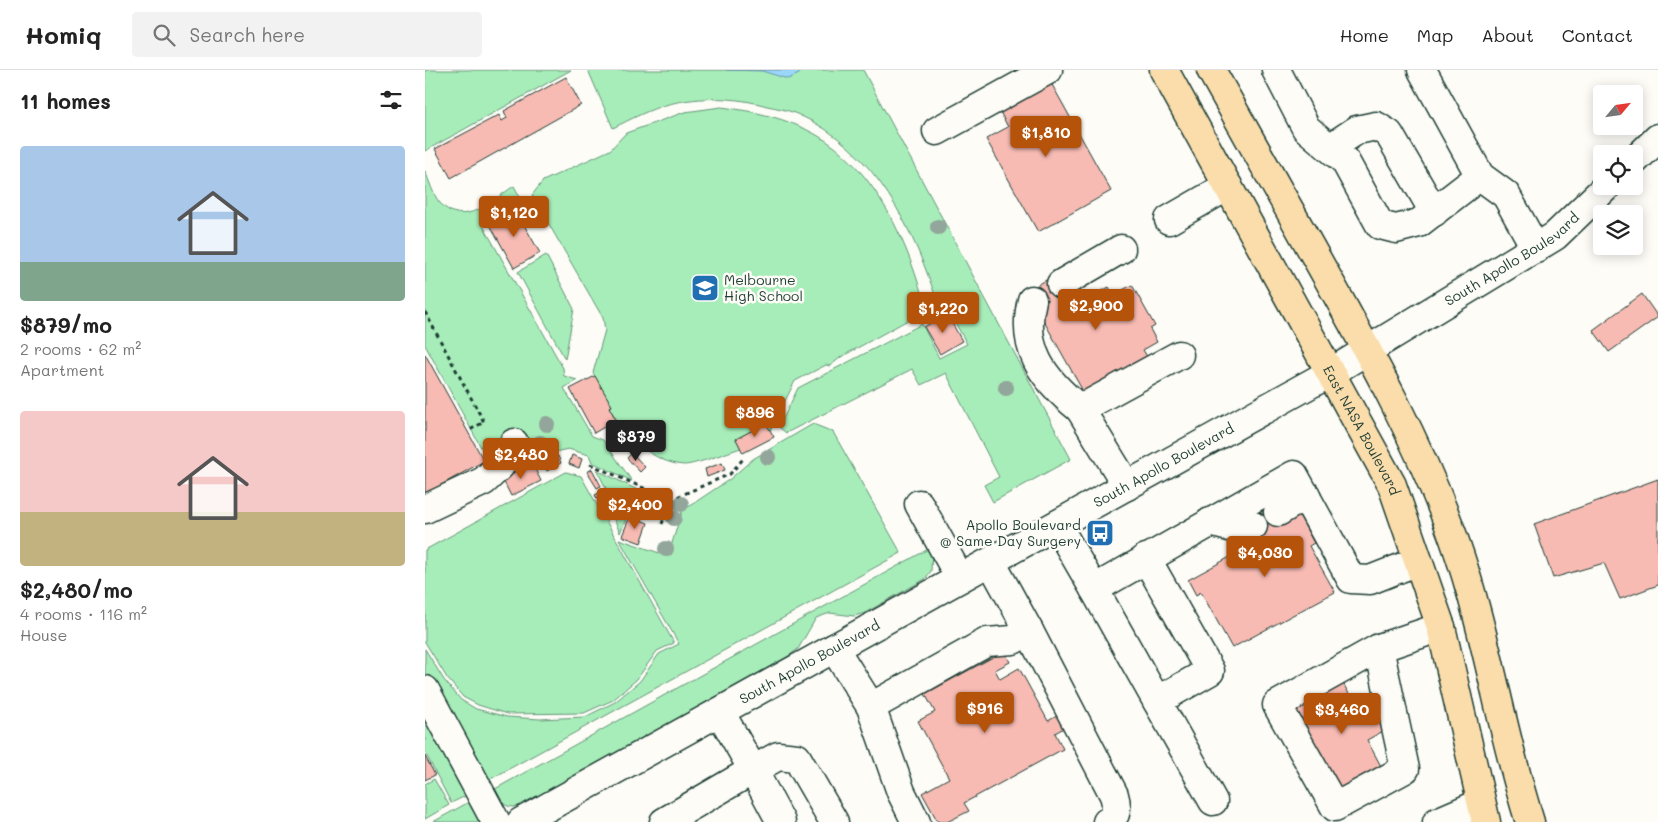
<!DOCTYPE html>
<html lang="en">
<head>
<meta charset="utf-8">
<style>
  :root { --surface:#fff; --page:#f2f2f2; --text:#222; --muted:#767676; --line:#e0e0e0; --accent:#b45309 }
  body { margin:0; font-family:Mali,sans-serif; background:var(--page); color:var(--text); height:100vh; display:flex; flex-direction:column; font-size:19px; white-space:nowrap }
  * { box-sizing:border-box; margin:0 }
  p { font-size:16px; color:var(--muted) }
  .icon { flex:none; width:28px; height:28px; fill:none; stroke:currentColor; stroke-width:2; stroke-linecap:round; stroke-linejoin:round }
  .map { position:relative; flex:1; overflow:hidden }
  .details { display:flex; flex-direction:column; background:var(--surface); width:425px }
  .details>* { flex:none }
  .needle { width:32px; rotate:61deg }
  .buttons { position:absolute; left:1168px; top:15px; display:grid; gap:10px }
  .buttons a { display:grid; place-items:center; width:50px; height:50px; border-radius:5px; background:var(--surface); box-shadow:0 2px 12px #0003; font-size:25px }
  .price { position:absolute; translate:-50% -42px; padding:0 11px; border-radius:5px; background:var(--accent); color:#fff; font-size:16px; line-height:32px; filter:drop-shadow(0 1px 2px #0008) }
  .price::after { content:''; position:absolute; left:50%; top:30px; width:15px; height:11px; margin-left:-8px; background:inherit; clip-path:polygon(0 0,100% 0,50% 100%) }
  .price.current { background:#222; color:#fff }
  ul { padding:0; list-style:none }
  li { display:grid; align-content:center; gap:10px; height:265px; padding:0 20px }
  li span { display:grid; place-items:center; height:155px; border-radius:5px; color:#555 }
  li>.icon { margin-inline-start:auto }
  span .icon { width:90px; height:90px; fill:#fffc; stroke-width:1 }
  li b { font-size:21px }
  h2 { display:flex; justify-content:space-between; align-items:center; height:60px; padding:0 20px; font-size:21px }
  header { display:flex; align-items:center; gap:30px; box-sizing:border-box; height:70px; padding:0 25px; background:var(--surface); border-bottom:1px solid var(--line) }
  header strong { font-size:24px }
  nav { display:flex; gap:28px; margin-inline-start:auto; font-size:18px }
  .search { width:350px; height:45px; background:var(--page); display:flex; align-items:center; gap:12px; box-sizing:border-box; padding:0 18px; border-radius:5px; color:var(--muted); font-size:19px }
  main { display:flex; flex:1; min-height:0 }
  .map>svg:first-child { display:block }
  .green { fill:#a7edb9; stroke:#639576 }
  .water { fill:#9bd6fb; stroke:#6999ab }
  .building { fill:#f7bbb3; stroke:#1f3d34 }
  .lines { fill:none; stroke-linecap:round; stroke-linejoin:round }
  .minor-casing { stroke:#1f3d34; stroke-width:31 }
  .major-casing { stroke:#1f3d34; stroke-width:31 }
  .path { stroke:#1f3d34; stroke-width:3; stroke-dasharray:4 4; stroke-linecap:butt }
  .minor { stroke:#fdfcf7; stroke-width:28 }
  .major { stroke:#faddab; stroke-width:28 }
  .tree { fill:#92a69b }
  .labels { text-anchor:middle; stroke-width:5; stroke-linejoin:round; paint-order:stroke }
  .street-label { font-size:14px; fill:#1f3d34; stroke:#fdfcf7 }
  .poi-label { font-size:14px; fill:#1f3d34; stroke:#fdfcf7; text-anchor:start }
</style>
</head>
<body>
<header>
<strong>Homiq</strong>
<div class="search"><svg class="icon" aria-label="search" viewBox="0 0 24 24"><circle cx="10" cy="10" r="6"/><path d="M15 15l6 6"/></svg>Search here</div>
<nav><a>Home</a><a>Map</a><a>About</a><a>Contact</a></nav>
</header>
<main>
<section class="details">
<h2>11 homes<svg class="icon" aria-label="filters" viewBox="0 0 24 24"><path d="M4 7h16M4 17h16"/><circle cx="9" cy="7" r="2"/><circle cx="15" cy="17" r="2"/></svg></h2>
<ul>
<li><span style="background:linear-gradient(#a9c7e8 75%,#7fa58c 0)"><svg class="icon" aria-label="home" viewBox="0 0 24 24"><path d="M3 11l9-7 9 7M6 9v11h12V9"/></svg></span><div><b>$879/mo</b><p>2 rooms · 62 m²</p><p>Apartment</p></div></li>
<li><span style="background:linear-gradient(#f6c9c9 65%,#c2b280 0)"><svg class="icon" aria-label="home" viewBox="0 0 24 24"><path d="M3 11l9-7 9 7M6 9v11h12V9"/></svg></span><div><b>$2,480/mo</b><p>4 rooms · 116 m²</p><p>House</p></div></li>
</ul>
</section>
<div class="map">
<svg width="1233" height="752" viewBox="0 0 1233 752">
  <rect width="100%" height="100%" fill="#fdfcf7"/>
  <filter id="ink" filterUnits="userSpaceOnUse"><feTurbulence type="fractalNoise" baseFrequency=".02" numOctaves="2"/><feDisplacementMap in="SourceGraphic" scale="10" xChannelSelector="R" yChannelSelector="G"/><feConvolveMatrix kernelMatrix="1 2 1 2 8 2 1 2 1" color-interpolation-filters="sRGB"/></filter>
  <g filter="url(#ink)">
    <!-- green -->
    <path class="green" d="M0,0H146L0,81Z
      M163,0H438L646,389L568,432L559,415L574,407L521,303L496,315L487,299L361,363L354,357L373,318L497,254L514,288L542,274L522,238L514,237C489,160 451,78 372,44C363,40 352,38 342,36C311,27 276,26 244,34C225,39 206,49 188,58Z
      M296,37C329,41 361,48 390,64C451,97 485,177 501,240L416,287L405,296L401,295L370,311L345,361L341,353L311,369L316,378C303,382 270,395 259,395C227,393 199,364 184,337L187,336L168,303L180,260L178,248L107,125L118,111L185,80L201,63L260,42Z
      M0,101C4,110 8,125 15,133C39,159 66,131 89,116L96,129L56,152L138,298L139,306L152,310L139,318L167,366L178,370L207,411L167,392L164,385L143,379L117,385L95,395L77,408L0,428L64,392L0,275Z
      M121,185L149,239L140,289L93,202Z
      M388,354L408,362L476,483L62,711L19,640L0,605V579L19,610L36,630L51,639L82,647L115,649L160,647L190,632L215,611L234,584L254,574L194,469L243,486L257,441L305,409L328,389Z
      M172,400L227,427L221,445L207,440L203,444L195,463L189,449L194,445Z
      M141,402L156,406L249,573L232,581L212,609L188,630L159,643L82,644L53,635L38,627L22,608L0,572V480Z
      M507,477L506,501L500,509L440,543L429,546L405,543L391,548L373,579L362,587L100,734C83,741 76,735 70,719Z
      M0,630L51,721L26,733L0,682Z
      M9,709L24,735L0,749V714Z
      M53,727L65,752H8Z"/>
    <!-- water -->
    <path class="water" d="M301,0H375L374,4L363,9L337,1Z"/>
    <!-- building -->
    <path class="building" d="M141,7L156,35L26,108L10,79L74,45L77,51L82,48L79,41Z
      M625,11L686,121L613,162L561,69L583,57L574,40Z
      M90,139L115,183L89,198L64,153Z
      M630,205L648,236L684,217L688,225L707,215L730,256L725,259L732,272L718,280L723,288L659,323L602,221Z
      M1217,224L1233,247L1184,282L1168,260Z
      M522,244L537,271L515,284L499,257Z
      M0,284L59,391L0,424Z
      M170,306L187,336L184,337L191,350L169,363L145,319Z
      M341,353L349,367L318,383L311,369Z
      M207,383L220,397L215,402L202,388Z
      M147,385L157,389L154,398L144,394Z
      M133,386L136,393L122,401L118,394Z
      M107,393L116,411L86,426L77,408Z
      M297,393L300,400L282,407L280,399Z
      M167,399L176,416L172,418L162,402Z
      M1233,409V515L1195,529L1179,493L1128,508L1109,454Z
      M176,422L189,446L184,449L170,425Z
      M850,435L872,441L889,473L884,476L910,522L807,578L776,522L771,525L763,510L836,470L824,448Z
      M205,446L223,453L216,473L197,466Z
      M579,581L585,592L570,600L575,609L594,598L623,651L637,643L644,655L630,663L638,679L539,733L544,741L522,752H513L497,723L524,708L493,651L510,642L500,624Z
      M918,613L930,635L942,628L960,660L942,670L957,698L914,721L869,639Z
      M0,686L10,705L0,710Z"/>
    <g class="lines">
      <defs>
        <g id="minor">
          <path d="M851,0L881,58L920,91L955,155L971,159L994,153L1055,106"/>
          <path d="M997,0L1055,106L1081,125L1111,179"/>
          <path d="M512,61L623,0"/>
          <path d="M905,78L932,60L951,56L964,64L1009,142"/>
          <path d="M1209,91L1233,68"/>
          <path d="M744,150L803,116"/>
          <path d="M636,214L696,179"/>
          <path d="M607,230C595,279 618,309 655,339"/>
          <path d="M702,416L655,339L754,285"/>
          <path d="M494,434L535,508"/>
          <path d="M0,439L59,411L75,396L89,373"/>
          <path d="M853,442L881,425"/>
          <path d="M785,452L819,461L828,456"/>
          <path d="M632,455L669,519L869,405L926,509L945,510L993,491"/>
          <path d="M721,488L785,601L732,631"/>
          <path d="M669,519L788,731"/>
          <path d="M604,561L689,725C692,735 693,746 682,752"/>
          <path d="M409,578L446,637L562,572L588,570L604,561L566,492"/>
          <path d="M954,578L980,699L910,737L852,635L954,578L1016,557"/>
          <path d="M0,620L71,752"/>
          <path d="M446,637L476,722L491,752"/>
          <path id="s1" d="M96,752L905,303L1130,166L1182,116"/>
          <path d="M239,752L328,700L295,642"/>
          <path d="M356,752L328,700L353,686L372,688L409,752"/>
          <path d="M1012,752L1056,733"/>
        </g>
        <g id="major">
          <path id="s2" d="M739,0L967,415L1016,557L1061,752"/>
          <path d="M786,0C823,66 860,132 897,198C946,286 995,374 1029,469C1062,561 1075,659 1105,752"/>
        </g>
      </defs>
      <!-- minor casing -->
      <use href="#minor" class="minor-casing"/>
      <!-- major casing -->
      <use href="#major" class="major-casing"/>
      <!-- path -->
      <path class="path" d="M0,242L59,352L43,361
        M165,394L245,430L305,404L318,389
        M237,454L245,430"/>
      <!-- minor -->
      <use href="#minor" class="minor"/>
      <!-- major -->
      <use href="#major" class="major"/>
    </g>
    <!-- trees -->
    <g class="tree">
      <circle cx="513" cy="157" r="8"/>
      <circle cx="581" cy="318" r="8"/>
      <circle cx="122" cy="354" r="8"/>
      <circle cx="115" cy="373" r="8"/>
      <circle cx="343" cy="387" r="8"/>
      <circle cx="256" cy="434" r="8"/>
      <circle cx="249" cy="448" r="8"/>
      <circle cx="241" cy="479" r="8"/>
    </g>
  </g>
  <!-- icons -->
  <defs>
    <symbol id="school-square" viewBox="-11 -11 22 22"><rect x="-9" y="-9" width="18" height="18" rx="4" fill="#1f6fb2" stroke="#fdfcf7"/><path d="M0-5L7-2L0 1L-7-2ZM-4 1L0 2.5L4 1V4Q0 6-4 4Z" fill="#fff"/></symbol>
    <symbol id="bus-square" viewBox="-11 -11 22 22"><rect x="-9" y="-9" width="18" height="18" rx="4" fill="#1f6fb2" stroke="#fdfcf7"/><path d="M-5-6H5V4H4V6H2V4H-2V6H-4V4H-5ZM-3.5-4V0h7V-4ZM-3.5 1.2v1.5H-2V1.2ZM2 1.2v1.5H3.5V1.2Z" fill="#fff"/></symbol>
  </defs>
  <g fill-rule="evenodd">
    <use href="#school-square" x="264" y="202" width="32" height="32"/>
    <use href="#bus-square" x="659" y="447" width="32" height="32"/>
  </g>
  <g class="labels">
    <!-- street labels -->
    <g class="street-label">
      <text dy="5" stroke="none"><textPath href="#s1" startOffset="1140">South Apollo Boulevard</textPath></text>
      <text dy="5" stroke="none"><textPath href="#s2" startOffset="411">East NASA Boulevard</textPath></text>
      <text dy="5" stroke="none"><textPath href="#s1" startOffset="735">South Apollo Boulevard</textPath></text>
      <text dy="5" stroke="none"><textPath href="#s1" startOffset="330">South Apollo Boulevard</textPath></text>
    </g>
    <!-- poi labels -->
    <g class="poi-label">
      <text x="299" y="215">Melbourne<tspan x="299" dy="16">High School</tspan></text>
      <text x="656" y="460" text-anchor="end">Apollo Boulevard<tspan x="656" dy="16">@ Same Day Surgery</tspan></text>
    </g>
  </g>
</svg>
<div class="buttons">
<a><svg class="needle" viewBox="-14 -14 28 28"><path d="M0-13l5 13h-10z" fill="#e53935"/><path d="M0 13l5-13h-10z" fill="#767676"/></svg></a>
<a><svg class="icon" aria-label="locate" viewBox="0 0 24 24"><circle cx="12" cy="12" r="6"/><path d="M12 2v4M12 18v4M2 12h4M18 12h4"/></svg></a>
<a><svg class="icon" aria-label="layers" viewBox="0 0 24 24"><path d="M12 4l9 5-9 5-9-5zM3 14l9 5 9-5"/></svg></a>
</div>
<b class="price" style="left:621px;top:88px">$1,810</b>
<b class="price" style="left:89px;top:168px">$1,120</b>
<b class="price" style="left:671px;top:261px">$2,900</b>
<b class="price" style="left:518px;top:264px">$1,220</b>
<b class="price" style="left:330px;top:368px">$896</b>
<b class="price current" style="left:211px;top:392px">$879</b>
<b class="price" style="left:96px;top:410px">$2,480</b>
<b class="price" style="left:210px;top:460px">$2,400</b>
<b class="price" style="left:840px;top:508px">$4,030</b>
<b class="price" style="left:560px;top:664px">$916</b>
<b class="price" style="left:917px;top:665px">$3,460</b>
</div>
</main>
</body>
</html>
